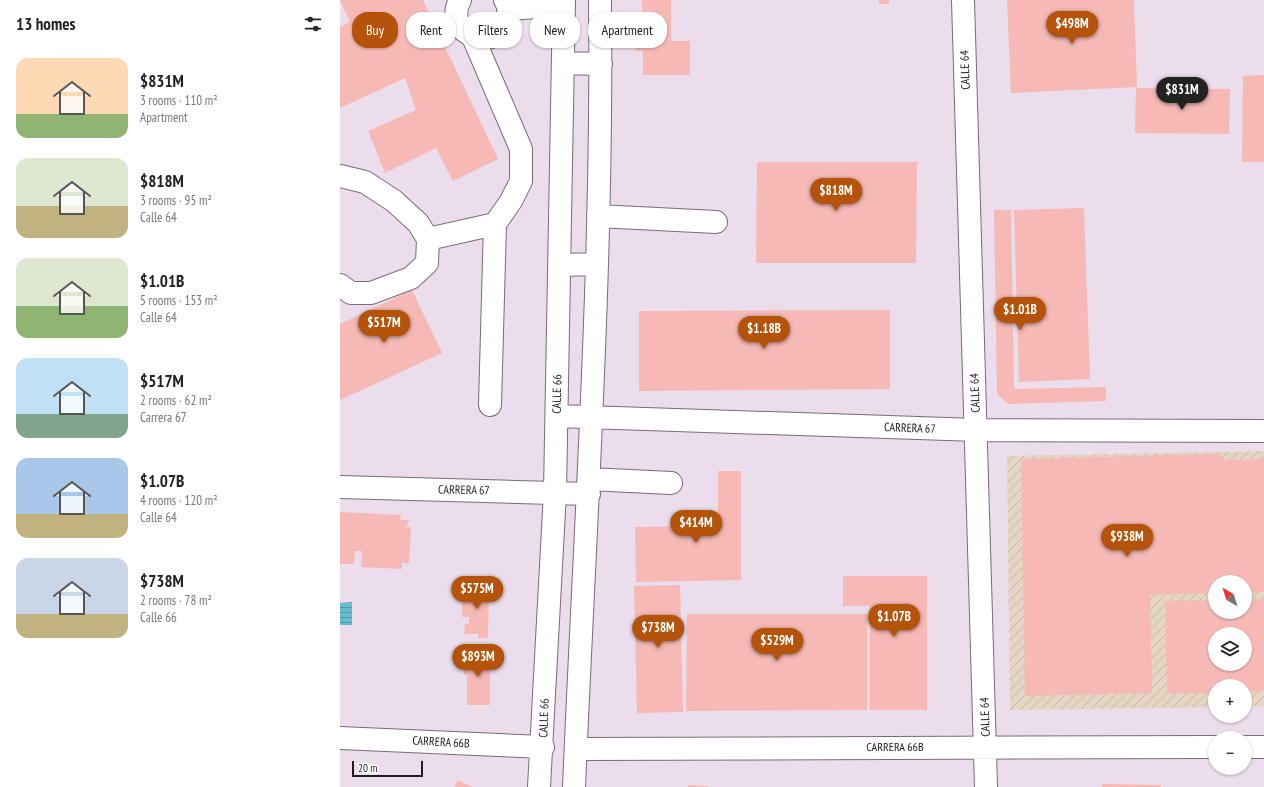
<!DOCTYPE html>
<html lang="en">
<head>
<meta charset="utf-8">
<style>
  :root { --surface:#fff; --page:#f6f6f6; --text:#222; --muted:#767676; --accent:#b45309 }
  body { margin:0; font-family:"PT Sans Narrow",sans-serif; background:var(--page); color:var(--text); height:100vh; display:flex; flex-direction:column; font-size:15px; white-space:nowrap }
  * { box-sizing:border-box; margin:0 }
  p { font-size:13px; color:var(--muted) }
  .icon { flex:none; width:22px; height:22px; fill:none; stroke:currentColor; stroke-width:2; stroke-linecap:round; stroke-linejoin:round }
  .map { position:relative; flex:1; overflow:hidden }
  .sheet { display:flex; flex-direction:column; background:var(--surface); width:340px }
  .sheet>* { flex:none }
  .hud { position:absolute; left:12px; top:12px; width:380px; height:36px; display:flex; gap:8px }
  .needle { width:26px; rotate:321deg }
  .tools { position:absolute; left:868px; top:575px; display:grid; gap:8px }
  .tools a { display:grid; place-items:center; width:44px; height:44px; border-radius:50%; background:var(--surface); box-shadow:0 1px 3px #0004; font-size:20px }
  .scale { position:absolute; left:12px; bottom:10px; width:71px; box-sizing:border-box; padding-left:4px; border:2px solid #201b20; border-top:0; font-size:11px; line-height:14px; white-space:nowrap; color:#201b20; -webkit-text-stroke:3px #fff; paint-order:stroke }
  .price { position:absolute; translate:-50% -34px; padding:0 9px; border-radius:14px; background:var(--accent); color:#fff; font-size:13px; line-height:26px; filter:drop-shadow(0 1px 2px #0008) }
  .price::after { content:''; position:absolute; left:50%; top:24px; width:12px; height:9px; margin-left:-6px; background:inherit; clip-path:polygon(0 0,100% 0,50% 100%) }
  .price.active { background:#222; color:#fff }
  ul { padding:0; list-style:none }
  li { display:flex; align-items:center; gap:12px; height:100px; padding:0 16px }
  li span { display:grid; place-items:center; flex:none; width:112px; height:80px; border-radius:12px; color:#555 }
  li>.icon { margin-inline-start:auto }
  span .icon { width:48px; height:48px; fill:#fffc; stroke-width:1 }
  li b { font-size:17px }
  h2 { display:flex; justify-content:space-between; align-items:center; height:48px; padding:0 16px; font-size:17px }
  .tag { padding:0 14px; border-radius:16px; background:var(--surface); box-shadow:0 1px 3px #0004; font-size:14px; line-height:36px }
  .tag.active { background:var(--accent); color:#fff }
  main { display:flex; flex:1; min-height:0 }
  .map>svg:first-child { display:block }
  .industrial { fill:url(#industrial-furrows); fill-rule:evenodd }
  .water { fill:url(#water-rules) }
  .building { fill:#f6b9b5; fill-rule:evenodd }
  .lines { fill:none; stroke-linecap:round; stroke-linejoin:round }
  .minor-casing { stroke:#786c79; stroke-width:24 }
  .minor { stroke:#fff; stroke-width:22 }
  .labels { text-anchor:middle; stroke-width:4; stroke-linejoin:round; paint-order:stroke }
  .street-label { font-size:12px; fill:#201b20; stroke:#fff }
</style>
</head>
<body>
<main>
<section class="sheet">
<h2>13 homes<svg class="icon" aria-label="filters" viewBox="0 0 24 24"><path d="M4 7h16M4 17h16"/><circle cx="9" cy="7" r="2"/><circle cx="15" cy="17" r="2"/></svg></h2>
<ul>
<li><span style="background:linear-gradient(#ffd9b3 70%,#8fb573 0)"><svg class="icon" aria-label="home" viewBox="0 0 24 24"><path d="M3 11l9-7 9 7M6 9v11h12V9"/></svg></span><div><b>$831M</b><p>3 rooms · 110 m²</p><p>Apartment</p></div></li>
<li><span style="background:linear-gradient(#dfe7d0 60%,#c2b280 0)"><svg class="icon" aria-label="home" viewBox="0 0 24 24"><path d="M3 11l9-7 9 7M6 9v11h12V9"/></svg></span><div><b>$818M</b><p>3 rooms · 95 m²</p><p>Calle 64</p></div></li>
<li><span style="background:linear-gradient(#dfe7d0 60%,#8fb573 0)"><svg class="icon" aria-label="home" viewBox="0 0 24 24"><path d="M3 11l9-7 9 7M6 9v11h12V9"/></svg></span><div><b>$1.01B</b><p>5 rooms · 153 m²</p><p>Calle 64</p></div></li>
<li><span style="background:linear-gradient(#bfe0f5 70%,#7fa58c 0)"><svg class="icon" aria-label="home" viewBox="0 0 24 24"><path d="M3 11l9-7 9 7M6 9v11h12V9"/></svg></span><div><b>$517M</b><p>2 rooms · 62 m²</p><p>Carrera 67</p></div></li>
<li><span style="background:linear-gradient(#a9c7e8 70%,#c2b280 0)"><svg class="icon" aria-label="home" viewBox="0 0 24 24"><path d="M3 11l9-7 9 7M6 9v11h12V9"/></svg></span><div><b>$1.07B</b><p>4 rooms · 120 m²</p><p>Calle 64</p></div></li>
<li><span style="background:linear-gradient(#c9d6e8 70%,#c2b280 0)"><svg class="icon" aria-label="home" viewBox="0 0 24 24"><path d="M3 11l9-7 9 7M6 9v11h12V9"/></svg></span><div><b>$738M</b><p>2 rooms · 78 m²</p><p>Calle 66</p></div></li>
</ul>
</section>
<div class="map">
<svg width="924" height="787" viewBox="0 0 924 787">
  <defs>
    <pattern id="industrial-furrows" width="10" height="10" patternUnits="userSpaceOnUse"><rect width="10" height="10" fill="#e4d6c3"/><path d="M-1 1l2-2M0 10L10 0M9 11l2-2" fill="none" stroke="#c3b7a7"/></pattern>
    <pattern id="water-rules" width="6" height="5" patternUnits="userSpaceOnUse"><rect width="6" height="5" fill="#65bdce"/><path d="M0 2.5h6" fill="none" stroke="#5399a7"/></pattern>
  </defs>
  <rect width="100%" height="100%" fill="#ebddeb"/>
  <!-- industrial -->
  <path class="industrial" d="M924,451V706H905V686H875V707L670,710L667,456ZM875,582H905V612H875ZM875,634H905V664H875Z"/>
  <!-- water -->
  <path class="water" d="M12,602V625H0V603Z"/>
  <!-- building -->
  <path class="building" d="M0,0H83L158,159L113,181L96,148L45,173L28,131L76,110L65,78L0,108V27L10,22Z
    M302,0H331V41H350V75H303V51H296V29H302Z
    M539,0H549V4H539Z
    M667,0H794L797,87L671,93Z
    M924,75V162H902L903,76Z
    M796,88L890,89L889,134L795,133Z
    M417,162H577L576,263H416Z
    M744,208L750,379L679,382L674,210Z
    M654,210H671L674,389L766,387V401L668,404L657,394Z
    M72,290L102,353L0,400V324Z
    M550,310V389L299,391V311Z
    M881,454V460L924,459V592L905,593V582H875V593L810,595L812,693L685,696L681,459Z
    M378,471H401V580L296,582L295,527L378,526Z
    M0,512L61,515L60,520H69L66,527H71L69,563H62V569L21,567L22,551H15L14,564H0Z
    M503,576H587V710H530V606H503Z
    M132,585H149L148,638H138L139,634H124L125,624H129V617H122V593H126V588H132Z
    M340,585L343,712L297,713L294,586Z
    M905,599H924V691L905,692V686H875V693L827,694L825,601L875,600V612H905ZM875,634H905V664H875Z
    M347,614H527V710L346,711Z
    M129,650H150V705H127V675H124V664H129Z
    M118,780L132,787H114Z
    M762,784L821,785V787H762Z
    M348,785L368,786V787H348Z"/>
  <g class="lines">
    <defs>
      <path id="minor" d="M120,0C101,36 161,55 168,18C169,11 169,6 165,0
        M623,0L646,787
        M169,9L224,5
        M223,63L261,64
        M0,176L25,182L54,201L78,223L88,239L87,263L71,278L31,293H11L0,285
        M258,216L376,222
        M88,239L155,224L171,201L181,181V149L133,37
        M220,265L257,264
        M150,405L155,224
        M217,416L637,430L924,431
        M249,479L331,483
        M0,487L249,494
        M0,738L203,747
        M905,747H924
        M236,749L875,747
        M199,787L215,492L224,0
        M234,787C245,525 263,263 260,0"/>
    </defs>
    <!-- minor casing -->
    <use href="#minor" class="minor-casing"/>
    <!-- minor -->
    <use href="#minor" class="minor"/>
  </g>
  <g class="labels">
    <!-- street labels -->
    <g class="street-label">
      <text transform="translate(625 70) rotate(-92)" y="4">CALLE 64</text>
      <text transform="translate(635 393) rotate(-92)" y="4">CALLE 64</text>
      <text transform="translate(217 394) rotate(-89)" y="4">CALLE 66</text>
      <text transform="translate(570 428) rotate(2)" y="4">CARRERA 67</text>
      <text transform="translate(124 490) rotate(1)" y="4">CARRERA 67</text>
      <text transform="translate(645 717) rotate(-92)" y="4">CALLE 64</text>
      <text transform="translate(204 718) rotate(-88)" y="4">CALLE 66</text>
      <text transform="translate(101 742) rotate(3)" y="4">CARRERA 66B</text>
      <text x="555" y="751">CARRERA 66B</text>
    </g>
  </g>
</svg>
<div class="tools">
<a><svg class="needle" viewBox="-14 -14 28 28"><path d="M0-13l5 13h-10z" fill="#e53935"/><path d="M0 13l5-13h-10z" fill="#767676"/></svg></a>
<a><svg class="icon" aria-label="layers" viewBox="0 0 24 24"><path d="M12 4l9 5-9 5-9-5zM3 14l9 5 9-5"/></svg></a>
<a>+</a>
<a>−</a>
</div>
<div class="scale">20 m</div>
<b class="price" style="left:732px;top:45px">$498M</b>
<b class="price active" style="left:842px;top:111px">$831M</b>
<b class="price" style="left:496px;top:212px">$818M</b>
<b class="price" style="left:680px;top:331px">$1.01B</b>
<b class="price" style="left:44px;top:344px">$517M</b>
<b class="price" style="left:424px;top:350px">$1.18B</b>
<b class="price" style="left:356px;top:544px">$414M</b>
<b class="price" style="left:787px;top:558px">$938M</b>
<b class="price" style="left:137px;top:610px">$575M</b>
<b class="price" style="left:554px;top:638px">$1.07B</b>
<b class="price" style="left:318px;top:649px">$738M</b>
<b class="price" style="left:437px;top:662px">$529M</b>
<b class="price" style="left:138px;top:678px">$893M</b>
<div class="hud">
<a class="tag active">Buy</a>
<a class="tag">Rent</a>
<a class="tag">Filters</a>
<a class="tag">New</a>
<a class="tag">Apartment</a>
</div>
</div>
</main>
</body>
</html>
